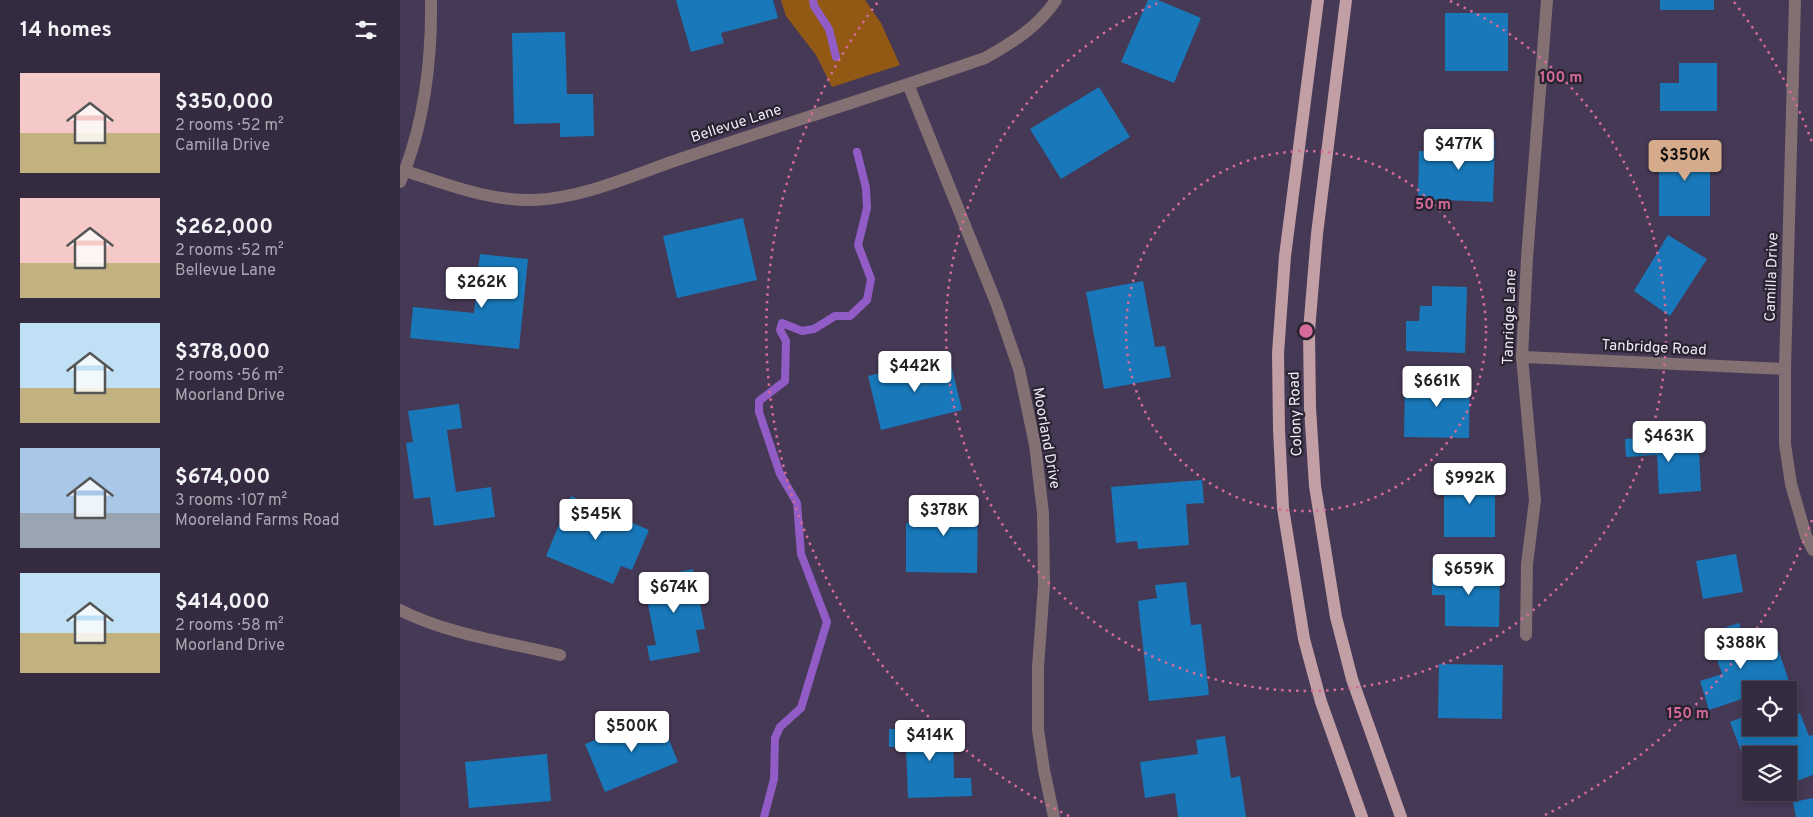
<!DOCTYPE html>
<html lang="en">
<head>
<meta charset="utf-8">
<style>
  :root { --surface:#342b40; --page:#3f374b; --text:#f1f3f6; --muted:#a9a7b1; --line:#4e4759; --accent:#d6ab8b }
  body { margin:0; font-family:Overpass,sans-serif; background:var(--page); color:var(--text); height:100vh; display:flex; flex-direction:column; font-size:19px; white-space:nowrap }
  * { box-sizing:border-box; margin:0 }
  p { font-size:16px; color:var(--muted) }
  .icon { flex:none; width:28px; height:28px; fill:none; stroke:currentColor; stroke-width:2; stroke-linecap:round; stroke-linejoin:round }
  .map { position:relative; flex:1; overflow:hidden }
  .details { display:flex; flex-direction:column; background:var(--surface); width:400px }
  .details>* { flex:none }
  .buttons { position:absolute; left:1342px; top:681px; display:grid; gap:10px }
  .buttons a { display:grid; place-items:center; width:55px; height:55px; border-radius:0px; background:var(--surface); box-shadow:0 2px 8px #0003,0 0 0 1px var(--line); font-size:25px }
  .price { position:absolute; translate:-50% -42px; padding:0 11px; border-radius:5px; background:#fff; color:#222; font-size:16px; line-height:32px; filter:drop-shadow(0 1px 2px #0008) }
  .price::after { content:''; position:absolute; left:50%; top:30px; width:15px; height:11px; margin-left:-8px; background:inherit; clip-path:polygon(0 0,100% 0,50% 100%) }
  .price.current { background:var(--accent); color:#111 }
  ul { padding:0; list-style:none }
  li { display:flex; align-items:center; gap:15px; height:125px; padding:0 20px }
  li span { display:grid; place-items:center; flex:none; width:140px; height:100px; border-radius:0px; color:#555 }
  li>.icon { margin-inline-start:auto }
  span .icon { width:60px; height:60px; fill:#fffc; stroke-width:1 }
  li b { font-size:21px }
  h2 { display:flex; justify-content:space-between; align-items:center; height:60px; padding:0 20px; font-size:21px }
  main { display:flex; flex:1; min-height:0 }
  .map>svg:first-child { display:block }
  .green { fill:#915914 }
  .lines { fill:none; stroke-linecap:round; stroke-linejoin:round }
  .stream { stroke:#915cc6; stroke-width:8 }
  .building { fill:#1878b9 }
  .minor { stroke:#827073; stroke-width:12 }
  .major { stroke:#c29ea5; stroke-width:12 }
  .ring { fill:none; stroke:#d46b9b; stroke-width:2.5; stroke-dasharray:2.5 5 }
  .labels { text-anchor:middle; stroke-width:4.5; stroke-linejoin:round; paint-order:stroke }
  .street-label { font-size:15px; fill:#efe8fa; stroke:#292330 }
  .centre { fill:#d46b9b; stroke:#292330; stroke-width:2.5 }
  .ring-label { font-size:15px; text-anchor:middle; font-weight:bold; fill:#d46b9b; stroke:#292330; stroke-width:4.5; stroke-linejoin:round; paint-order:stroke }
</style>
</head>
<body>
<main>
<section class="details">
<h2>14 homes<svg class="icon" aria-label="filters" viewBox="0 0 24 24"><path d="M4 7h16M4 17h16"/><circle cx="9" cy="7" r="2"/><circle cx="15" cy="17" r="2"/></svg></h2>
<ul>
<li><span style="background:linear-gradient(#f6c9c9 60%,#c2b280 0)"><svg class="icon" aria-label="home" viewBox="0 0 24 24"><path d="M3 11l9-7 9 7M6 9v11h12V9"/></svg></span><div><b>$350,000</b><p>2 rooms · 52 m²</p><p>Camilla Drive</p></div></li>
<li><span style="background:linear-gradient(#f6c9c9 65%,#c2b280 0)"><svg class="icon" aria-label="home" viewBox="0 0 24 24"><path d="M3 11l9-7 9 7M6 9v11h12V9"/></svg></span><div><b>$262,000</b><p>2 rooms · 52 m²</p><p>Bellevue Lane</p></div></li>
<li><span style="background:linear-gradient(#bfe0f5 65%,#c2b280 0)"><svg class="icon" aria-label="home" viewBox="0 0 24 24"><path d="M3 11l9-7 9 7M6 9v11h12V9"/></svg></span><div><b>$378,000</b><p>2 rooms · 56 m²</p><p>Moorland Drive</p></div></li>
<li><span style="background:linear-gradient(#a9c7e8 65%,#9aa5b1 0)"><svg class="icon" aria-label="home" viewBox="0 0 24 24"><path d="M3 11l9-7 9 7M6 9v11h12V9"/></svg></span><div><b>$674,000</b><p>3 rooms · 107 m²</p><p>Mooreland Farms Road</p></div></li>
<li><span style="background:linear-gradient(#bfe0f5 60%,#c2b280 0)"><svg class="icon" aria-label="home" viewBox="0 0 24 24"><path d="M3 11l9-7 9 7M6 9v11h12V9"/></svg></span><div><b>$414,000</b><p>2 rooms · 58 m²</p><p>Moorland Drive</p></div></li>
</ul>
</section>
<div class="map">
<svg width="1413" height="817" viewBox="0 0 1413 817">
  <rect width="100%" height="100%" fill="#463955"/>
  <!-- green -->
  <path class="green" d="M381,0H465L481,23L500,65L432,87L416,55L386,16Z"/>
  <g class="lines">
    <!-- stream -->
    <path class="stream" d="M413,0L414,6L429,29L436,57
      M364,817L374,779L375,738L380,727L401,708L427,622L401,554L397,503L380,474L359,412V401L385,381L386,341L380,330L382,323L402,331L414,329L435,316H450L467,300L471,279L458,245L467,208L466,188L457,152"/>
  </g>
  <!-- building -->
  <path class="building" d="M276,0H373L378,18L321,33L324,43L291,52Z
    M748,0H758L801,18L774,83L721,62Z
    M1260,0H1314V10H1260Z
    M1045,13H1108V71H1045Z
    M165,32L167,94H193L194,136L160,137V123L114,124L112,33Z
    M1279,63H1317V111H1260V83H1279Z
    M699,87L730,137L661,179L630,129Z
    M1047,137L1095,139L1093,202L1018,199L1019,151L1047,152Z
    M1259,147H1310V216H1259Z
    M343,218L357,280L277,298L263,236Z
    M1268,235L1307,259L1270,316L1234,291Z
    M80,254L128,259L119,349L10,338L13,307L74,313Z
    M743,281L755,347L765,346L771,377L704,389L686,292Z
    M1032,286L1067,287L1065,353L1006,351V321H1019L1020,306H1032Z
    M549,356L562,410L481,430L468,376Z
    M1005,378H1070L1069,438L1004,437Z
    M59,404L62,428L47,430L56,492L91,487L95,517L34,526L30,497L14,499L6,443L13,442L8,411Z
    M1275,435L1276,451L1299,450L1301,491L1259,494L1257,455L1226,457L1225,439Z
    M1044,472H1095V537H1044Z
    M802,480L804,503L786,504L789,545L738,549L737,541L716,543L711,487Z
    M171,496L249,530L232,570L221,566L213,584L146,556Z
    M522,498H578L577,573L506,572V523H522Z
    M1336,554L1343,592L1303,599L1296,561Z
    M1032,568L1100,570L1099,627L1045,626V595H1032Z
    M293,569L305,629L296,630L300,652L250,661L247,646L256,645L243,579Z
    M786,582L791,625L801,624L809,695L749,701L738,601L757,598L755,585Z
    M1339,623L1350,658L1378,649L1390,684L1370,690H1351V696L1309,710L1300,681L1322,674L1308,633Z
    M1039,664L1103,665L1102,719L1038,718Z
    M1400,713L1409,736L1413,735V775L1394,782L1389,768V755H1351V772H1349L1330,722L1351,714V728H1389V717Z
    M259,715L278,762L205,792L185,744Z
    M553,727L554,778H571L572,796L508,798L506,747H489V729Z
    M825,736L831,778L840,776L846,817H778L775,793L745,798L740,762L798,754L796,740Z
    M147,754L151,801L69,808L65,762Z
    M1413,798V817H1396L1393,802Z"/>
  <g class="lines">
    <!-- minor -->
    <path class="minor" d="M1395,0L1385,369V444L1391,484L1406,536L1413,550
      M508,84L597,305L619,369L635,445L643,513L644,585L638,667V730L644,770L654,817
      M5,171C47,184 88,201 133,200C187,198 239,172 289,156C388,123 487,92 585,58C612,43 639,26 656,0
      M0,182C24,127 32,59 31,0
      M1122,357L1385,369
      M0,610C50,635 106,642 160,655
      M1126,635L1127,564L1135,500L1122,357L1127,258L1147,0"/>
    <!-- major -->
    <path class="major" d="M918,0L885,256L878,353L879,430L883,508L904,639L921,702L962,817
      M946,0L917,234L909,331L910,408L915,486L936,617L952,679L1001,817"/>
  </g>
  <!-- distance rings -->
  <g class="ring">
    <circle cx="906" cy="331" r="180"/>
    <path d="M1050 1A360 360 0 1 1 762 1"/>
    <path d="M1412 520A540 540 0 0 1 1143 816M669 816A540 540 0 0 1 478 2M1334 2A540 540 0 0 1 1412 142"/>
  </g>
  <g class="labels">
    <!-- street labels -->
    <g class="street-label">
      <text transform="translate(336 123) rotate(-18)" y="5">Bellevue Lane</text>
      <text transform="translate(1371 277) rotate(-88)" y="5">Camilla Drive</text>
      <text transform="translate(1109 317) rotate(-88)" y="5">Tanridge Lane</text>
      <text transform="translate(1254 347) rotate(3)" y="5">Tanbridge Road</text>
      <text transform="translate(895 414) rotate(-92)" y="5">Colony Road</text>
      <text transform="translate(647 438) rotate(80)" y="5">Moorland Drive</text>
    </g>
  </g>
  <circle cx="906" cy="331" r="8" class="centre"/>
  <g class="ring-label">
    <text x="1161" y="82">100 m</text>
    <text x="1033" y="209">50 m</text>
    <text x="1288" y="718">150 m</text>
  </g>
</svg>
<div class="buttons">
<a><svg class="icon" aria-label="locate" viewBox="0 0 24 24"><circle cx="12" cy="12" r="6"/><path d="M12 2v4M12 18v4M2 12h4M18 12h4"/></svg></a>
<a><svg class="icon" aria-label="layers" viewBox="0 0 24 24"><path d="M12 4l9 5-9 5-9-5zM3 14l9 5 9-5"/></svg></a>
</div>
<b class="price" style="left:1059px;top:171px">$477K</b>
<b class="price current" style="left:1285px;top:182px">$350K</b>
<b class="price" style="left:82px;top:309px">$262K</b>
<b class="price" style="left:515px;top:393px">$442K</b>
<b class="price" style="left:1037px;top:408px">$661K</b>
<b class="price" style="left:1269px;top:463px">$463K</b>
<b class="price" style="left:1070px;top:505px">$992K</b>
<b class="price" style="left:544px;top:537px">$378K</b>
<b class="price" style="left:196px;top:541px">$545K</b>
<b class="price" style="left:1069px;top:596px">$659K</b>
<b class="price" style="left:274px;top:614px">$674K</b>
<b class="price" style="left:1341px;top:670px">$388K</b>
<b class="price" style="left:232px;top:753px">$500K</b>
<b class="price" style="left:530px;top:762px">$414K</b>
</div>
</main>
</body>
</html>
